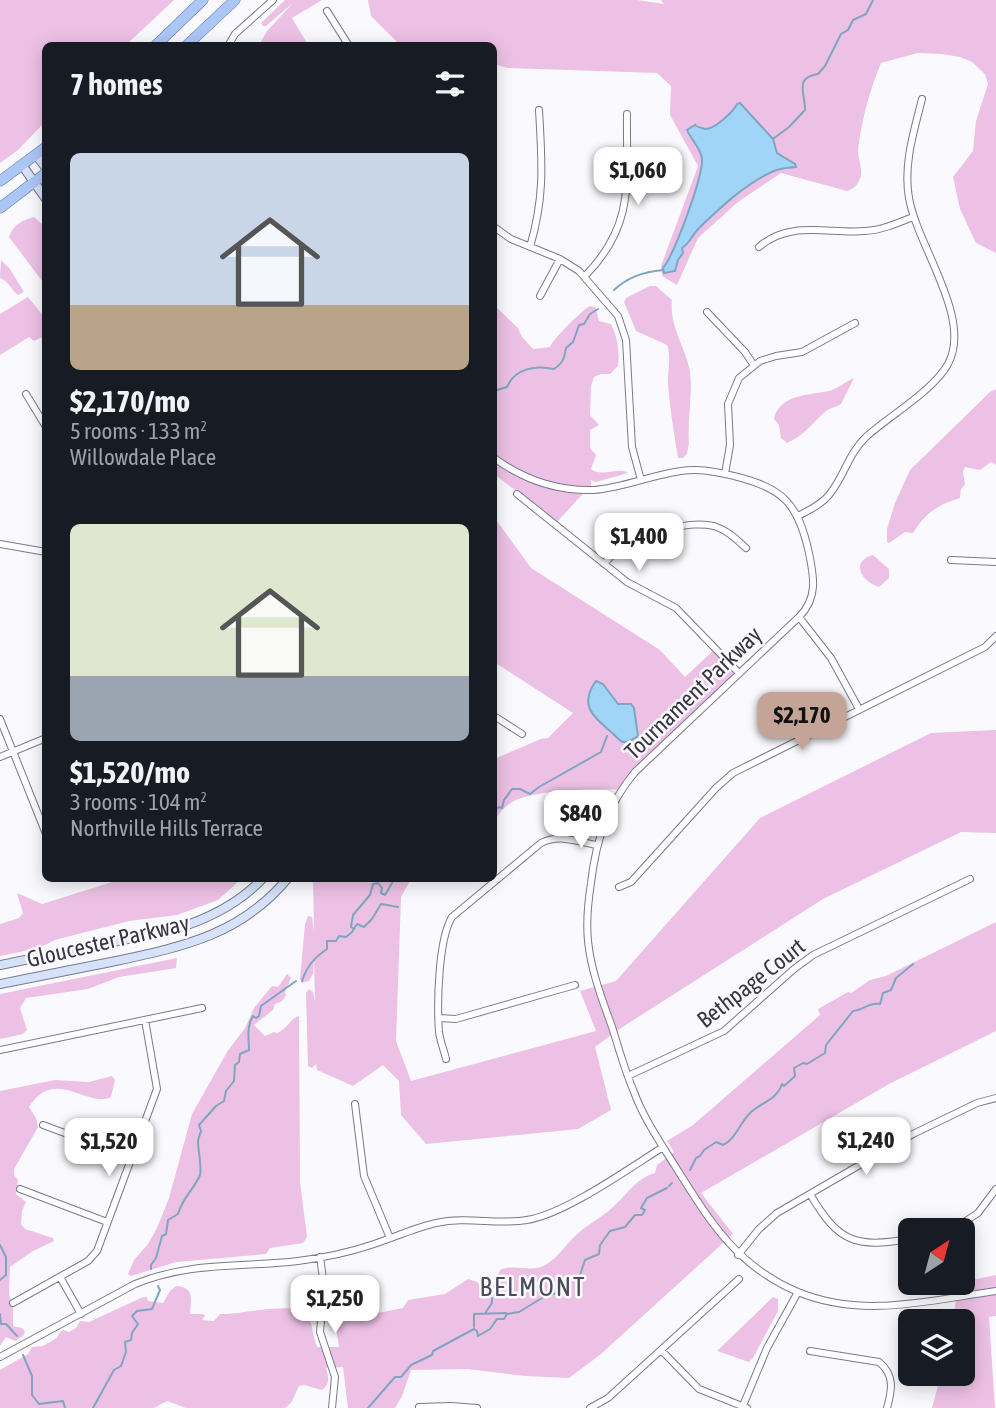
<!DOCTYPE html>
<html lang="en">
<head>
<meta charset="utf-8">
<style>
  :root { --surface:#171b24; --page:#20242c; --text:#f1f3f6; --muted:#9ea1a6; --accent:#c3a497 }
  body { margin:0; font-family:"Asap Condensed",sans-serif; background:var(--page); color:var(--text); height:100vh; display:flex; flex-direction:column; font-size:26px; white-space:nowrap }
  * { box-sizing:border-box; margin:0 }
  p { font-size:23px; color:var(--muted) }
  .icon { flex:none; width:38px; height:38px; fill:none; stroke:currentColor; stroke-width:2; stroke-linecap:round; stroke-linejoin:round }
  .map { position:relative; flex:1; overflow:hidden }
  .panel { position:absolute; left:42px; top:42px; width:455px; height:840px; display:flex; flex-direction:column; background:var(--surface); border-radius:10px; box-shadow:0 4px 18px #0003 }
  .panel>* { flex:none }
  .needle { width:46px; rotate:36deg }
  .buttons { position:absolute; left:898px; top:1218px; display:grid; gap:14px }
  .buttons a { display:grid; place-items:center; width:77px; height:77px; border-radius:10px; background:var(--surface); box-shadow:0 4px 18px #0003; font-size:35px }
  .price { position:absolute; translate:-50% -60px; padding:0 16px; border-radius:14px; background:#fff; color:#222; font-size:23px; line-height:46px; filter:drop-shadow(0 2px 4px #0008) }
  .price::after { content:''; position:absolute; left:50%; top:42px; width:21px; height:16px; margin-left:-10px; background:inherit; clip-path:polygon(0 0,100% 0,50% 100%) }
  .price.active { background:var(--accent); color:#111 }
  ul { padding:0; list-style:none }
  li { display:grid; align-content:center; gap:14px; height:371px; padding:0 28px }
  li span { display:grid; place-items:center; height:217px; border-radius:10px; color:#555 }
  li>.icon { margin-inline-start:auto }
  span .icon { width:126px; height:126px; fill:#fffc; stroke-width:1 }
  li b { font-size:30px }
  h2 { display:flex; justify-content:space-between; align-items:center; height:84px; padding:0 28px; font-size:30px }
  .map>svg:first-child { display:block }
  .green { fill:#edc1e5 }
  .water { fill:#a0d5f8; stroke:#80a5c0; stroke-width:2 }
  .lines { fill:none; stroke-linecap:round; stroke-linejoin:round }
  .stream { stroke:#80a5c0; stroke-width:2 }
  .street-casing { stroke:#79798c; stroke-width:8 }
  .secondary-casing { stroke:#79798c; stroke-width:10 }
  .primary-casing { stroke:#5e7bb1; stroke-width:11 }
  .street { stroke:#fff; stroke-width:6 }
  .secondary { stroke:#d5e2fa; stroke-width:8 }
  .primary { stroke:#acc6f5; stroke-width:10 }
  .labels { text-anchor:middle; stroke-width:5; stroke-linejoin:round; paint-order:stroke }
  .street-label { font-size:23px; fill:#36363f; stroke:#fafafe }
  .quarter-label { font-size:26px; letter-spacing:2px; fill:#4b4b5c; stroke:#fafafe }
</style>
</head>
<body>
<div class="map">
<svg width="996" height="1408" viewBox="0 0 996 1408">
  <rect width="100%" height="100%" fill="#fafafe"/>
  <!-- green -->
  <path class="green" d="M0,0H174L126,45L46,46L45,122L18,150L0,163Z
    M285,0H322L292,18L308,45H259L267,31L293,3L266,26H263L261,23Z
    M368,0H637L664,4L661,0H996V253L976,243L960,209L953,177L973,151L976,121L988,84L985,74L972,62L960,57L942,54L918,53L881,63C870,89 862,119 858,149C857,160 865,170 859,181C856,187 852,189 847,191L781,173L738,202L698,238L677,285L662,276L661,266L698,166L670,115L671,86L657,73L507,68L494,64V46L400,45L371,16Z
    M34,217L45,227V285L9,237C13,225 22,220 34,217Z
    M1,260L10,269L24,292L18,295C11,290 9,281 0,278Z
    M650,286H656L672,300C669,327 686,347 690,372C693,393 687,421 689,443L687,454L683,458H678C674,434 670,409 668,384C667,371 672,357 667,345L636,331L624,302L626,298Z
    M28,297L45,318V336L34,341L29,337L0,355V314Z
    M494,305L518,328L522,337L533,349L550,347C554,338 581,311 590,306L596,308L599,321L611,324C617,336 620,352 618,366L610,374H601L594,377L591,386L590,415L599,425L590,430V448L596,455L591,469C602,478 618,466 628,473L596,482L591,480V485L557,522L494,474Z
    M854,378L841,404C836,407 830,408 826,411C812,423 804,436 787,443L781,438L779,425L774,419C779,394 810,395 829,391C839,388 845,382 854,378Z
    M996,389V465L991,462L980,470L965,467L963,472L965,485L961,489L960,498C938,505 926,512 913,533L905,532L889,543L887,542V529L895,503L910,470L990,392Z
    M494,517L531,568L660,650L685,677L718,646L745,673L635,778L625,790C597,788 543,789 516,800C507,804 498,813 494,822V759L541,739L548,738L573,713L494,662Z
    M873,555L889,569V578L879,587C861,582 850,561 873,555Z
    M996,730V833L961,832L823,899L621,1028L595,1047L611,1110L578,1129L426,1144L401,1115L399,1081L383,1065L353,1086L317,1070L316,1064L312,1068L308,1066L306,993L309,989L313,992L315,1002L314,958L313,974L309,981L302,983L300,979L305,924L308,916L312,917L314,931L313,879H411L401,897L396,1041L411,1081L596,1031L580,991L616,981L760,818L931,733Z
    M125,878L241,879L218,900L177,915L129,921L55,940L39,948L0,956V924L19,918L23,913L17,893L42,904Z
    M996,922V1031L889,1084L701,1193L733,1234L601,1354L569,1378L525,1376L467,1369L411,1370L402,1396L395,1408H348L343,1367L326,1368C328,1376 331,1384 322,1390L304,1385L299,1386L291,1403L285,1408H186L167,1401L154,1408H0V1370L28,1354L32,1347L43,1346L57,1338L59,1333L63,1330L69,1332L76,1328L80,1321L89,1322L143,1297H147L148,1301L163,1303L170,1291L176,1286C195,1287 191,1300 190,1314H203L205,1316L202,1320L214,1321L220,1314C241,1315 295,1300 307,1315C313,1323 313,1338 317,1347H339L333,1310L336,1307L342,1320L403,1308L408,1300L445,1294L468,1279L477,1282L486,1291L491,1290L500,1270C515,1263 531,1274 547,1264C558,1257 565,1246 574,1237C586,1225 601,1218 613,1207C627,1195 636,1178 655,1173L657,1165L674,1152L667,1141L693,1125L820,1015L818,1009L848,992L851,993L870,980L886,976Z
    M177,958L176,968L119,977L88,989L26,998L20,1008L27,1030L23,1034L0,1039V994Z
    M287,974L291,978L285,992L286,995L282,1001L275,1004L273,1010L254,1025L265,1036L274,1032L277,1033C287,1030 290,1018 299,1016L300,1182L307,1237L303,1243L270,1248L266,1254L176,1262L131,1276L128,1274L134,1260L148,1244L157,1228L169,1198L192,1114L227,1052L245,1028L254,1008L272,986L278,987Z
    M112,1076L115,1080L111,1097C87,1109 55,1066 29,1107L36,1118L38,1127L14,1169V1175L18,1180L16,1194L26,1202L22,1211L21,1224L25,1229L53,1238L54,1241L33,1251L10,1267L9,1295L13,1308V1326L22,1328L25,1332L23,1336L15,1341L6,1337L0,1346V1091L55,1080L89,1082Z
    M996,1275V1316L989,1317L995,1408H932L941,1374H962V1321H952L956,1301L952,1284Z
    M773,1297L778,1299V1311L753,1358L749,1362L717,1351Z"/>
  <!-- water -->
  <path class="water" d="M740,103L773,139L777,153L795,164L796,167C788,168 781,168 774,171C746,183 721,207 699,228C693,234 689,244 682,248L683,253L678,260L675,271L664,273L663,268C674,255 703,177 702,159C701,148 691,140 687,130L695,125C695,126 705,129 705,129C715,129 733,112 737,104Z
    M596,681L603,684L618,704H631L634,708L638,736C633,739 629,743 623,742C618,740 614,734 610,731C592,716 579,704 596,681Z"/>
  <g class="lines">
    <!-- stream -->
    <path class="stream" d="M773,139L789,127L805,110C805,92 794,78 818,74L825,66L841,34L848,30L853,20L866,14L873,0
      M614,290C628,277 643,272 663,270
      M494,391L507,387C515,368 536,365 554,369C564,362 564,358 566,348L573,342L579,325L584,324L590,314L598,309
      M494,811L499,807L502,808L504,800L512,789H520L530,794L539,787L601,752L607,736
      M354,929L351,927L353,915L370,895L373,884L378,883L382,888L381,893L385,895L395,878
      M302,981C307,966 314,958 327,949V941H336L339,936L346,937L352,932L357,924L364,927L372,919L381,904L398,907
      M690,1170L696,1158L700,1156L704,1150L716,1142L723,1145C735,1140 741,1121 751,1112C763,1102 777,1099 782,1084L784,1086L795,1076L794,1068L803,1063L807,1064L825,1053L826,1045L853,1011C864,1010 869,1002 880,1004L883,993L891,990L896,978L913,964
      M669,1186L672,1183
      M0,1245L6,1257V1275L0,1280
      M151,1269V1265L156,1258L162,1236L166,1234L168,1220L178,1214C182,1199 194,1189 200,1175C202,1168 198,1149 198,1142C198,1138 200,1135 201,1131L199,1125L216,1106L224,1101L226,1091L234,1081L235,1065L239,1062L240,1054L249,1050C249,1038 246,1027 253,1016L256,1018L259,1016L261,1006L296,981
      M486,1312L492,1303V1298
      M0,1314L1,1324H6L17,1336
      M474,1327V1314L506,1313
      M23,1355L32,1376V1395L39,1404L63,1401L65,1408
      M93,1408L114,1370L121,1366L126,1352L125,1342L131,1340L132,1333L138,1324L132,1316L137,1311L152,1309L160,1290L158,1286
      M368,1408L395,1377H401L411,1365L432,1355L433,1351L474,1329L477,1331L478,1336L490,1329L497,1319H504L507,1314L519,1312L547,1295L549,1296L564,1290L572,1280L578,1281L585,1260L599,1254L600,1245L610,1231L625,1227L635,1215H642L645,1210L641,1208L647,1198L667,1188"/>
    <defs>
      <path id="street" d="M327,11L349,46
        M228,46L235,34L273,0
        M494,227L511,239L560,259L579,271L618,316L626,340L632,447L641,480
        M530,247C545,196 542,162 539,110
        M759,247C789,220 828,234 865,231C882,230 898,223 913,217
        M585,276C636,224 626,181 627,114
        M540,296L560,259
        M707,312L745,352L753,364
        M26,394L46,427
        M494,458C523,479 556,491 593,490C623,488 651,475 681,471C699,468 716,472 734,476C783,488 798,503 809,553C814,577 818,598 799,617L635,772C607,806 596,840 591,883C588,902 586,921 588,941C591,971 602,999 612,1027C619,1049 625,1071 634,1092C644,1119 660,1142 675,1166C709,1220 736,1266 798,1292C863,1319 930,1300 996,1291
        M725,474L730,445L728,404L739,378L760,361L776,356L802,352L855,323
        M517,494L627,582L676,608L739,673
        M798,516C809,510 821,505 829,495C844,477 848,454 866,437C889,416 934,390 948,364C973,318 917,246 909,198C903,165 914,131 922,99
        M0,544L46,552
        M951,560L996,562
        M604,564C624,540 644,532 675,527C688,525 701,523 714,526C727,530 736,539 746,548
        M799,617L831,658L859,709
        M494,716L522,734
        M0,719L46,834
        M0,757L46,738
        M619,887L631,882L716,788L733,773L985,647L996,636
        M439,1018L456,1019L575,985
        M0,1050L202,1008
        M446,1059C444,1050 440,1041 439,1032C437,1005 438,940 452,917L541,843C559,834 577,841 596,845
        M628,1076L724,1031L794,969L813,955L970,879
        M355,1104L364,1176L390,1238
        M43,1125L132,1158
        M20,1189L107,1222
        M810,1194C839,1243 855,1248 910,1239
        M952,1230L978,1213L996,1189
        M738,1255L759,1229L777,1213L913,1134L977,1103L996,1098
        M320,1257L324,1286L320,1332L335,1377L332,1408
        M60,1277L81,1314
        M13,1303L88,1261L97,1251L157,1089L145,1020
        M661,1350L699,1389L747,1408
        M810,1351L879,1362C895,1375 892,1390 887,1408
        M0,1357L135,1284C193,1261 238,1268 298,1261C322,1258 347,1253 371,1245C393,1238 414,1228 436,1223C467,1216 497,1225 527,1220C565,1214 628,1169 663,1147
        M419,1407L451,1406L477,1408
        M590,1408L608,1398L739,1279
        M742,1408L767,1348L798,1292"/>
      <path id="secondary" d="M36,155L46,168
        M22,165L46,199
        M0,965L172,930C206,920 238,905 263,878
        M0,984C37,977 74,969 111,962C181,947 240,936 288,878"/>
      <path id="primary" d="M155,46L203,0
        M186,46L235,0
        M0,181L46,147
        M0,208L46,173"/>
    </defs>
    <!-- street casing -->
    <use href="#street" class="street-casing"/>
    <!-- secondary casing -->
    <use href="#secondary" class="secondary-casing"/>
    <!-- primary casing -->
    <use href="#primary" class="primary-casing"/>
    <!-- street -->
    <use href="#street" class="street"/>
    <!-- secondary -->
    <use href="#secondary" class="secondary"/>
    <!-- primary -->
    <use href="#primary" class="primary"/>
  </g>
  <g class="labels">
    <!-- street labels -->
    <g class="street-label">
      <text transform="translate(693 693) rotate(-44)" y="8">Tournament Parkway</text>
      <text transform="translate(108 941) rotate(-13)" y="8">Gloucester Parkway</text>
      <text transform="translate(751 983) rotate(-38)" y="8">Bethpage Court</text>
    </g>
    <!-- quarter labels -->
    <g class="quarter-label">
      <text x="533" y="1296">BELMONT</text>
    </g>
  </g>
</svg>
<div class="buttons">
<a><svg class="needle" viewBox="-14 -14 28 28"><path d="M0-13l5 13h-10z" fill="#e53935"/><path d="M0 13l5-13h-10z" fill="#9ea1a6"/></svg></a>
<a><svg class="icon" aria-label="layers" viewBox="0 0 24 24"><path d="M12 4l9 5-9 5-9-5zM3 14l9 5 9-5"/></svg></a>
</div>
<b class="price" style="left:638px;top:207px">$1,060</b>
<b class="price" style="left:639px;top:573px">$1,400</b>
<b class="price active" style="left:802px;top:752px">$2,170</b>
<b class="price" style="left:581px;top:850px">$840</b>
<b class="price" style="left:866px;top:1177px">$1,240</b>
<b class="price" style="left:109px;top:1178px">$1,520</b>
<b class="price" style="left:335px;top:1335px">$1,250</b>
<section class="panel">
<h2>7 homes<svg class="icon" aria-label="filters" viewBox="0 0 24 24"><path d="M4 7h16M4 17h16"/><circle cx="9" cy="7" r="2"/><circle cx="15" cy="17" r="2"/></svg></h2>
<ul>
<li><span style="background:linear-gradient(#c9d6e8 70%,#b9a48a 0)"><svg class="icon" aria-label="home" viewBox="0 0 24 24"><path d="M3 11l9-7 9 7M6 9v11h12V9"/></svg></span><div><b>$2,170/mo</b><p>5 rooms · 133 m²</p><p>Willowdale Place</p></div></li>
<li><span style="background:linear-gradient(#dfe7d0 70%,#9aa5b1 0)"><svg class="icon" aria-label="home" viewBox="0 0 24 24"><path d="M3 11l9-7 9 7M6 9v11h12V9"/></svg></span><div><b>$1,520/mo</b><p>3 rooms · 104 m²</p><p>Northville Hills Terrace</p></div></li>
</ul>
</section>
</div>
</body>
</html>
